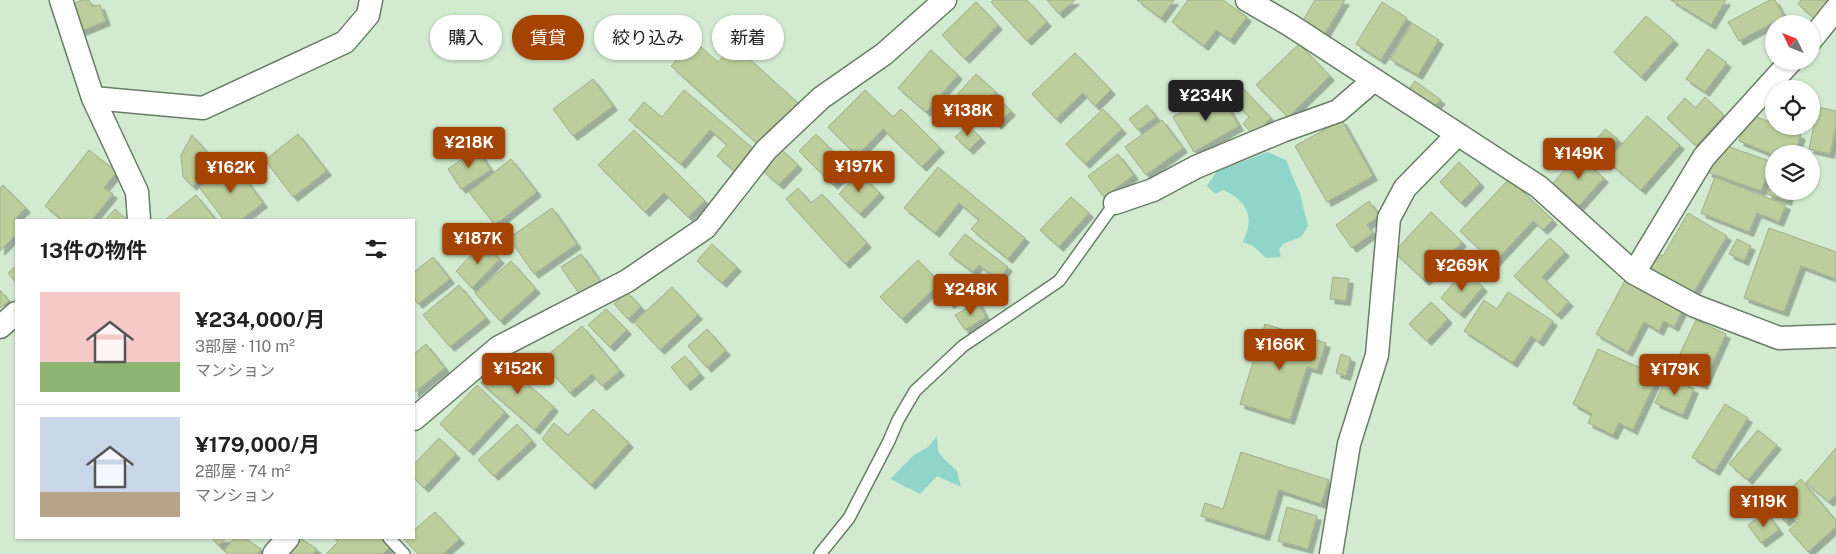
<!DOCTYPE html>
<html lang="ja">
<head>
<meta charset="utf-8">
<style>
  :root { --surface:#fff; --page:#f6f6f6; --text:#222; --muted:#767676; --line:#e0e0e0; --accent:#a54302 }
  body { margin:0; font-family:"Public Sans","Noto Sans JP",sans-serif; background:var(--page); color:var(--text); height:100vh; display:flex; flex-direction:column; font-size:19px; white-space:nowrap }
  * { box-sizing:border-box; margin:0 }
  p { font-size:16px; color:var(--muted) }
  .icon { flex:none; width:28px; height:28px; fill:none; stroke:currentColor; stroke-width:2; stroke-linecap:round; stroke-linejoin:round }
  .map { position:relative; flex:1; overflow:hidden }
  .details { position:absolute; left:15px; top:219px; width:400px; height:320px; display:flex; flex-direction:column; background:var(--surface); border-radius:0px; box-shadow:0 1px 4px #0004 }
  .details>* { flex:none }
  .hud { position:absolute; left:430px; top:15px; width:475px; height:45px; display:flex; gap:10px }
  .needle { width:32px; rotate:313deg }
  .fabs { position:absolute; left:1765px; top:15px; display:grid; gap:10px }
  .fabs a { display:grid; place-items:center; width:55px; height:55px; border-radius:50%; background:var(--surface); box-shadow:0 1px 4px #0004; font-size:25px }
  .price { position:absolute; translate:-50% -42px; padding:0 11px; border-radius:5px; background:var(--accent); color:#fff; font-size:16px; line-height:32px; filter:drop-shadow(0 1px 2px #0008) }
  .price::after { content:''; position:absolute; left:50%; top:30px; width:15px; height:11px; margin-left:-8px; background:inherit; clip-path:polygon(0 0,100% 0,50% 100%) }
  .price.on { background:#222; color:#fff }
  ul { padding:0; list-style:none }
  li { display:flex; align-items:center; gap:15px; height:125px; padding:0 25px }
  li+li { border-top:1px solid var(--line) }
  li span { display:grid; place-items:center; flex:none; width:140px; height:100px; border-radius:0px; color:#555 }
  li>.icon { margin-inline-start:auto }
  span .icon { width:60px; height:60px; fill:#fffc; stroke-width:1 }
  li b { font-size:21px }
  h2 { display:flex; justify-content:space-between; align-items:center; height:60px; padding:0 25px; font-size:21px }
  .chip { padding:0 18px; border-radius:22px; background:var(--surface); box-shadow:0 1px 4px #0004; font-size:18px; line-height:45px }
  .chip.on { background:var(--accent); color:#fff }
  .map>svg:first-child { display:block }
  .water { fill:#90d5ca }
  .building { fill:#bcce9b; stroke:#a0ab8d; filter:url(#shadow) }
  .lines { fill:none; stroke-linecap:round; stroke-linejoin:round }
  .service-casing { stroke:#677d66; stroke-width:14 }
  .minor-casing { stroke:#677d66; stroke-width:25 }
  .service { stroke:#fff; stroke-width:11 }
  .minor { stroke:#fff; stroke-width:22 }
</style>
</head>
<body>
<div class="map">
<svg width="1836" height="554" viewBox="0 0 1836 554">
  <defs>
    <filter id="shadow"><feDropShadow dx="4.5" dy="4.5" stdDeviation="0" flood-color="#0004"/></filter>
  </defs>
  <rect width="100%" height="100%" fill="#d2ebd0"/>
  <!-- water -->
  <path class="water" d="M1268,152L1286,160L1300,194L1308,226L1301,237L1283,244L1279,250L1281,257L1266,258L1253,246L1243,242C1255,216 1248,202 1223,190L1215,194L1207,186L1217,171Z
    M937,436L938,451L943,458L957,471L961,487L937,476L920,494L890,479L914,455L928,447Z"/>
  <!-- building -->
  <path class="building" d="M82,0H89L92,6L100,5L106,21L79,32L68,6Z
    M993,0H1027L1047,22L1027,41L991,2Z
    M1047,0H1075L1059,14Z
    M1137,0H1174L1161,18Z
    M1188,0H1223L1247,17L1230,40L1216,30L1204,46L1172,22Z
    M1315,0H1345L1323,37L1301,24Z
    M1671,0H1726L1711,25Z
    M1770,0H1775L1784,17L1739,41L1728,22Z
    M1801,0H1834L1816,20L1798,4Z
    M976,2L998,25L965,59L942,35Z
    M1382,2L1407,18L1381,60L1356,44Z
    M1646,16L1674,40L1641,77L1614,52Z
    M1412,23L1439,40L1418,75L1390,59Z
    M694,41L718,62L734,45L798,103L760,146L671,66Z
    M1299,44L1330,76L1288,117L1256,85Z
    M1708,49L1727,63L1705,92L1686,79Z
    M931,50L958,75L926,112L898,88Z
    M1075,53L1111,90L1095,106L1083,93L1056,119L1032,94Z
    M976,74L996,92L972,118L952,100Z
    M593,79L613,106L573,136L553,109Z
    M1235,80L1271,118L1254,135L1243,124L1249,117L1224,91Z
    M1415,81L1441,100L1430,110L1406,93Z
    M684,90L755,150L736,172L717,156L727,145L710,130L681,164L629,120L644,102L662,117Z
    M865,90L893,117L901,109L940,148L922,167L883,129L857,156L828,127Z
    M1218,91L1239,126L1194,152L1173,117Z
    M1705,97L1724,115L1696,146L1667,118L1685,98L1695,108Z
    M1000,100L1011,111L997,125L987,114Z
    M1147,105L1156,117L1138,130L1129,119Z
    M1818,107L1836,111V127L1830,154L1809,149Z
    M1103,109L1122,129L1085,164L1066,144Z
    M1750,114L1774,124V126H1780L1801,135L1794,154H1774V155L1739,141Z
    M1647,116L1680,145L1641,190L1607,161Z
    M1162,120L1183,148L1146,175L1125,147Z
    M1342,120L1373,176L1327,202L1295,146Z
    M968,125L981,138L969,150L955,137Z
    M1605,129L1618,139L1604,157L1591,146Z
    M634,130L705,201L688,217L664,193L645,212L598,165Z
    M298,134L327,171L293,197L265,160Z
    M816,134L850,169L833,185L799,151Z
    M192,135L217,163L192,186L183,177L181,155Z
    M1727,146L1772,162L1761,191L1707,172Z
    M477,149L491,170L461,189L448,169Z
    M781,149L798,165L779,185L762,170Z
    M89,150L117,172L104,188L113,194L92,220H63L45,206Z
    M1118,154L1134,175L1104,197L1088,176Z
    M1578,155L1604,178L1579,206L1553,183Z
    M511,159L537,192L495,225L469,192Z
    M233,162L263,203L241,220H224L199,187Z
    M1459,162L1480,183L1461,203L1440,182Z
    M938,167L1025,238L1008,259L971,229L979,220L959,203L935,233L904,208Z
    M859,173L880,193L860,214L839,194Z
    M1715,177L1786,205L1779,222L1757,213L1749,232L1701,213Z
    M1773,178L1774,191H1790L1787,201L1767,194Z
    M1509,179L1553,220L1543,230L1533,221L1494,263L1460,231Z
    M3,185L26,208L14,220L16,222V235L0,251V189Z
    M798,188L811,203L822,194L867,243L845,264L786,199Z
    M196,195L216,220H165Z
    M1071,197L1089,213L1059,247L1040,230Z
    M1369,201L1379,216L1367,225L1373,233L1352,248L1336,225Z
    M552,208L577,244L534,274L509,238Z
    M115,209L127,220H105Z
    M1431,212L1462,242L1425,281L1394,252Z
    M1688,213L1727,236L1691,297L1647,271L1658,254L1663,256Z
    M1769,228L1836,252V279L1801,266L1784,312L1744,298Z
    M965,234L1008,267L998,280L979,265L973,272L949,254Z
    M1550,238L1565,252L1542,277L1569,302L1557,315L1514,276Z
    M1737,239L1751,246L1744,261L1729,254Z
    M483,243L500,259L472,288L456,271Z
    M712,244L737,267L722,283L697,261Z
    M581,254L600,281L580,295L561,267Z
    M433,257L450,279L418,304L414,299V272Z
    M918,260L940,283L902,319L880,297Z
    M511,261L536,289L500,321L475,293Z
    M16,266V283L8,273Z
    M1464,270L1483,287L1460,314L1441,298Z
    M1333,277L1349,279L1346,301L1330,299Z
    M1627,277L1684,307L1674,327L1664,321L1659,331L1644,322L1628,352L1596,334Z
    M952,279L963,290L950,304L939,293Z
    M459,285L486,318L450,347L423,315Z
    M672,287L698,315L660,350L634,322Z
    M0,290L9,301L0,308Z
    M627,292L641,307L628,319L614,304Z
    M1508,292L1553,321L1539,342L1531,336L1513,363L1464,331L1484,300L1497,309Z
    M978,302L986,317L965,330L955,315Z
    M1431,302L1448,319L1427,341L1409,324Z
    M606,309L627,330L610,347L588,325Z
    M1696,320L1726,334L1703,385L1672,371Z
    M1265,324L1326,343L1317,370L1307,367L1290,420L1240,404Z
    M582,326L620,371L602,386L592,374L570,393L541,361Z
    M707,329L726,351L707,368L688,346Z
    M426,344L445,368L414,393V354Z
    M1598,349L1658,376L1633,430L1619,423L1613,435L1588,423L1592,414L1573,404Z
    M1341,354L1351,358L1346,376L1336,373Z
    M685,356L700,374L686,386L671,367Z
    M500,360L554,407L535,430L481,383Z
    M1667,377L1694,389L1683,415L1655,403Z
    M477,385L505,412L469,451L440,424Z
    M1725,404L1748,418L1715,471L1692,457Z
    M593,409L629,443L591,485L542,439L554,423L568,435Z
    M517,424L532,441L494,476L478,460Z
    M1758,430L1777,445L1748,480L1729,464Z
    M439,438L456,454L424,488L414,478V464Z
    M1836,448V494L1829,502L1806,483Z
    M1241,452L1329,480L1321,504L1279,490L1265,536L1201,516L1205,503L1223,509Z
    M1801,479L1836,521V527L1808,552L1789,530L1797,523L1791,517L1785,522L1771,505Z
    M1287,507L1317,516L1308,549L1278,541Z
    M435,512L460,539L443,554H418L404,539L414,538V530Z
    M1766,512L1779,530L1761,543L1748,525Z
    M211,538H226L219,546Z
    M234,538H245L261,549L257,554H229L224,551Z
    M300,538L317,549L313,554H288Z
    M334,538H380L390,547L383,554H326L338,542Z"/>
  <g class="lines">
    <defs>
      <path id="service" d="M389,538L404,554
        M820,554L849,518L889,441L898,420L915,391L963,346L1059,281L1115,203"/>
      <path id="minor" d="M61,0L93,98L137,192L139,220
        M1247,0L1290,25L1539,187L1634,273L1695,306L1779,338L1836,336
        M1811,40L1836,9
        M93,98L203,108L345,42L368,15L371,0
        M1115,203L1153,190L1196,167L1282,131L1338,111L1374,80
        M1634,273L1704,157L1791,61
        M0,327L16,313
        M414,419L499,347L627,281L705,228L766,150L821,98L884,54L945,0
        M274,554L288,538
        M1331,554L1349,444L1377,355L1389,218L1405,188L1457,135"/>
    </defs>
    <!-- service casing -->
    <use href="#service" class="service-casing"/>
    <!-- minor casing -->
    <use href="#minor" class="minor-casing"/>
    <!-- service -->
    <use href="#service" class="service"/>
    <!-- minor -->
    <use href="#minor" class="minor"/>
  </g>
</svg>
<div class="fabs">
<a><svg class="needle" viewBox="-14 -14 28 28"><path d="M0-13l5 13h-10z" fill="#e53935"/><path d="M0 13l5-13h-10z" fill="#767676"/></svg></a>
<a><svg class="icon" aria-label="locate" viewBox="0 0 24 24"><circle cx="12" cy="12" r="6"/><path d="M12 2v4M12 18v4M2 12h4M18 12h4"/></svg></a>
<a><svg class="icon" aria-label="layers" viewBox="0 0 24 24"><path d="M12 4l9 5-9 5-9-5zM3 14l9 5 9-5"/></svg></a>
</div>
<b class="price on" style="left:1206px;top:122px">¥234K</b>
<b class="price" style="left:968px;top:137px">¥138K</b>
<b class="price" style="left:469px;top:169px">¥218K</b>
<b class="price" style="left:1579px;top:180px">¥149K</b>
<b class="price" style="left:859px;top:193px">¥197K</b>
<b class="price" style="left:231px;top:194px">¥162K</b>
<b class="price" style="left:478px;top:265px">¥187K</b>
<b class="price" style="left:1462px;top:292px">¥269K</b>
<b class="price" style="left:971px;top:316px">¥248K</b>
<b class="price" style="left:1280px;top:371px">¥166K</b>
<b class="price" style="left:518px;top:395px">¥152K</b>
<b class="price" style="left:1675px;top:396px">¥179K</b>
<b class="price" style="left:1764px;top:528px">¥119K</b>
<div class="hud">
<a class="chip">購入</a>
<a class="chip on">賃貸</a>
<a class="chip">絞り込み</a>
<a class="chip">新着</a>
</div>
<section class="details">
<h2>13件の物件<svg class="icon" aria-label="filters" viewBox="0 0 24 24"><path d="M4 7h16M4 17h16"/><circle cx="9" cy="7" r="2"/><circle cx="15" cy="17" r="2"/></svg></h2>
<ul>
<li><span style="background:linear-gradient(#f6c9c9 70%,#8fb573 0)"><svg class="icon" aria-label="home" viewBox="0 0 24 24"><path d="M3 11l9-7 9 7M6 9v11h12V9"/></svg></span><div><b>¥234,000/月</b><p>3部屋 · 110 m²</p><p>マンション</p></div></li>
<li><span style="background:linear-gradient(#c9d6e8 75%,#b9a48a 0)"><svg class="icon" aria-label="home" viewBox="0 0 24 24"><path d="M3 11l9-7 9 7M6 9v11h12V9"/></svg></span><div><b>¥179,000/月</b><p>2部屋 · 74 m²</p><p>マンション</p></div></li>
</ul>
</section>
</div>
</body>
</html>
